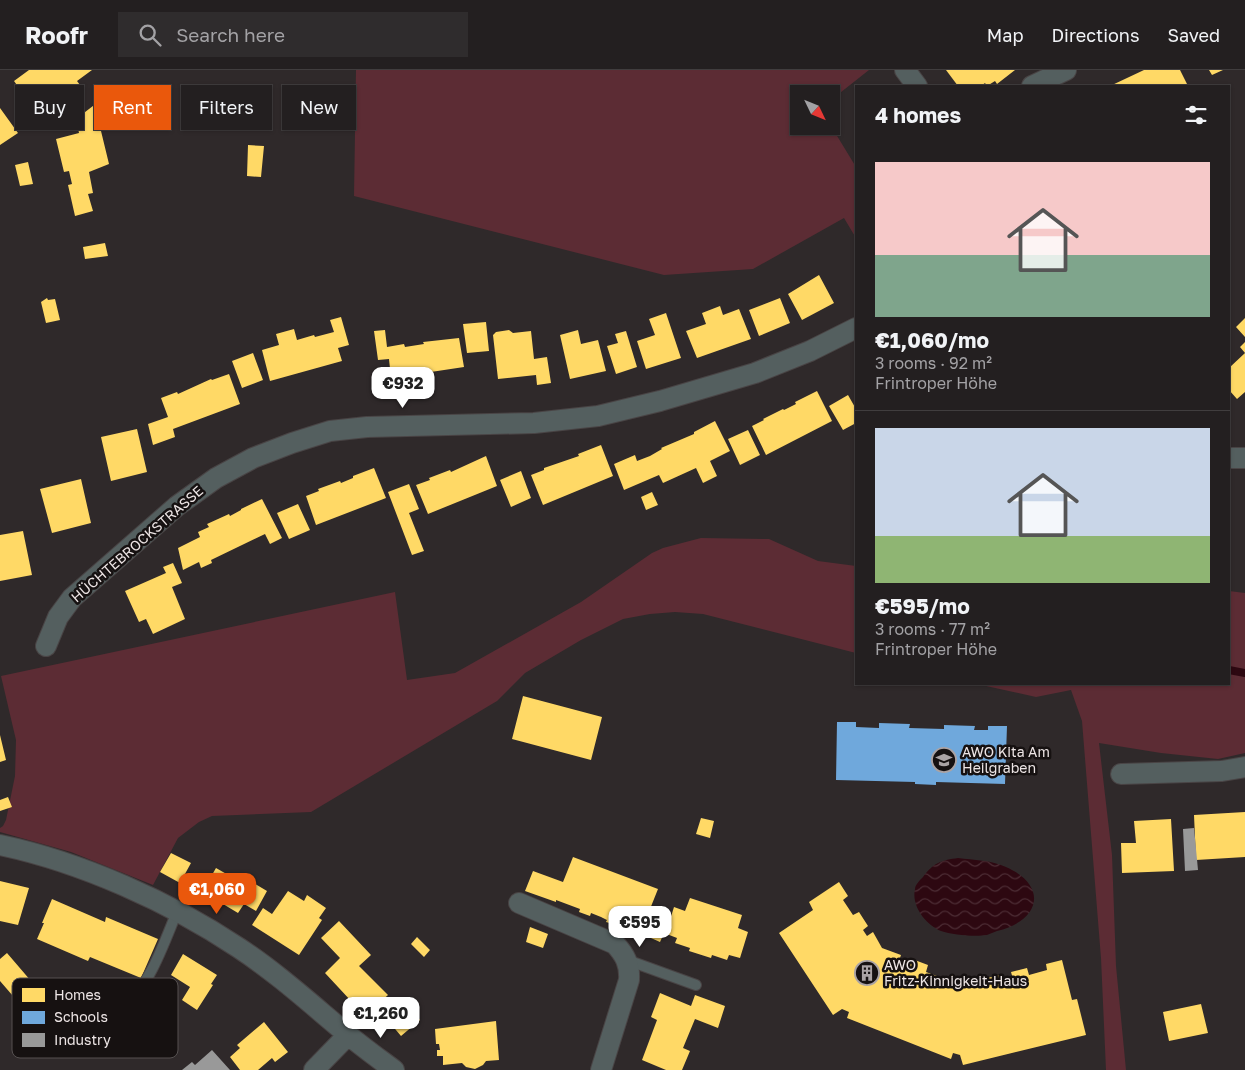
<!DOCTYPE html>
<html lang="en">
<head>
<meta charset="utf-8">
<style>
  :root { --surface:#231f20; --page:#2f2c2d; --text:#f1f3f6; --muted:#a3a2a5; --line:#403d3e; --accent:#ea580c }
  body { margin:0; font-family:"Golos Text",sans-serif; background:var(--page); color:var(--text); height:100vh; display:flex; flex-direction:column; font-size:19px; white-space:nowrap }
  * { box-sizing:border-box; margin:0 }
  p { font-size:16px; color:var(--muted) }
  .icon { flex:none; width:28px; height:28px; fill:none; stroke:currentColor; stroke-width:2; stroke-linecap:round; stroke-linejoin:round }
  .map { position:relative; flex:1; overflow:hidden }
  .details { position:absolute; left:855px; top:15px; width:375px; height:600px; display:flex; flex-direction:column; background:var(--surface); border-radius:0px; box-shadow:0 1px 4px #0004,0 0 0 1px var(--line) }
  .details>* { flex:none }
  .banner { position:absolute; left:15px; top:15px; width:475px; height:45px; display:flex; gap:10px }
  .needle { width:32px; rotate:133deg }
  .controls { position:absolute; left:790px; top:15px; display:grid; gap:10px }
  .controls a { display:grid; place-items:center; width:50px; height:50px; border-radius:0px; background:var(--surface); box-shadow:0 1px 4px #0004,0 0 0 1px var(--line); font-size:25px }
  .price { position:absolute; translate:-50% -42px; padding:0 11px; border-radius:10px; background:#fff; color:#222; font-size:16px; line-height:32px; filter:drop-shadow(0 1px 2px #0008) }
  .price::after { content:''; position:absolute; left:50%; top:30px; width:15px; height:11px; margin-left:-8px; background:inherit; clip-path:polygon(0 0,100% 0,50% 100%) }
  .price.active { background:var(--accent); color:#fff }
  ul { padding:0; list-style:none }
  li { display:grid; align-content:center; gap:10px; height:265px; padding:0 20px }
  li+li { border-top:1px solid var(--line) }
  li span { display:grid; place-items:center; height:155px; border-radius:0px; color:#555 }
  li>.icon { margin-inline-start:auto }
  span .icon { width:90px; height:90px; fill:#fffc; stroke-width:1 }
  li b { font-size:21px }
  h2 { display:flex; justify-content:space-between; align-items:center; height:60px; padding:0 20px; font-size:21px }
  .tag { padding:0 18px; border-radius:0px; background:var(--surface); box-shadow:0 1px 4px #0004,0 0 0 1px var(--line); font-size:18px; line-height:45px }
  .tag.active { background:var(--accent); color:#fff }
  header { display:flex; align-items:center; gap:30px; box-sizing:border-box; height:70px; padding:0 25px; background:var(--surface); border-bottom:1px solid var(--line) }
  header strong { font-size:24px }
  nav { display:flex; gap:28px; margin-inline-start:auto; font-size:18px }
  .search { width:350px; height:45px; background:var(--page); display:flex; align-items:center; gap:12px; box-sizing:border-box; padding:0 18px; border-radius:0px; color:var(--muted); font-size:19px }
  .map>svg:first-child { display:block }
  .green { fill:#5c2c34 }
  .water { fill:url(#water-waves) }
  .homes { fill:#ffd966 }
  .schools { fill:#6fa8dc }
  .industry { fill:#999 }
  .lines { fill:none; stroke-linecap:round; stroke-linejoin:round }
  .stream { stroke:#2d0811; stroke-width:8 }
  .lane-casing { stroke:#494445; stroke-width:12 }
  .street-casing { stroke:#494445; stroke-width:22 }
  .lane { stroke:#545f5f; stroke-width:10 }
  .street { stroke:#545f5f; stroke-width:20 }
  .labels { text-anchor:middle; stroke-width:5; stroke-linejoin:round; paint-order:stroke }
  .street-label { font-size:14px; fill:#ede5e5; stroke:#161111 }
  .poi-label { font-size:14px; fill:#ede5e5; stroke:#161111; text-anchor:start }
  .key { fill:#161111; stroke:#565151; stroke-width:1 }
  .key-label { font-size:14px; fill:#ede5e5 }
</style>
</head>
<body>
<header>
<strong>Roofr</strong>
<div class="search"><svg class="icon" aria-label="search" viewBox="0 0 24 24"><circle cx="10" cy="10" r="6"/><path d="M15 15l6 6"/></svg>Search here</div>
<nav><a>Map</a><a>Directions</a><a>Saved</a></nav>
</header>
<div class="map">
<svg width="1245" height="1000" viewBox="0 0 1245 1000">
  <defs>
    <pattern id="water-waves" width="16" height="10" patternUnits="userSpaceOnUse" patternTransform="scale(1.25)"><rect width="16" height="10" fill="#2d0811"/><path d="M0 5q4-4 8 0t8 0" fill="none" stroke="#4c2c34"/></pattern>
  </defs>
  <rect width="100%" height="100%" fill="#2f292a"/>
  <!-- green -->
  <path class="green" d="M356,0H869L831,30V24H799V56H831L856,97V168L844,148L753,199L664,205L354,126Z
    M701,468L769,469L818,491L856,496V583L703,544L675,542L650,544L623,549L581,570L525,603L497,631L311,742L212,746L199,752L178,768L153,815L71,782L0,762V758L3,756L6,750L15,706L16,670L1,606L395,522L407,610L455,603L581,532L652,483L663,478Z
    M1229,521L1245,523V683L1218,689L1161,683L1099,673L1112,785L1116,896L1126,1000H1106L1101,888L1082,651L1071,620L1036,627L977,614H1229Z"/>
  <!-- water -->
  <path class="water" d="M958,788C974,790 991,790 1006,797C1049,816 1040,851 997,861C994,862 990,864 987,865C976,867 952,865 941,861C926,855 911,836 915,819C915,815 920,810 923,807C933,793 942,790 958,788Z"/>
  <!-- homes -->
  <path class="homes" d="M29,0H92L77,11L80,15L70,23L63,14L48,26L58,39L42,50L14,11Z
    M946,0H1015L997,14L995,11L987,16L985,13L981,16H958Z
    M1144,0H1180L1188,16H1110Z
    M1209,0H1223L1212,5Z
    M115,19L127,33L97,56L101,61L109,94L89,102L93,123L88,124L93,141L75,146L68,115L72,114L69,101L64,102L56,69L79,63L76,49Z
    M0,38L18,63L0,75Z
    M248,75L264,76L261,107L247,106Z
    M28,92L33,114L20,116L15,95Z
    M105,173L108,186L85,189L83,177Z
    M819,205L834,233L802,250L788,224Z
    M47,228L48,230L55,229L60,250L46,253L41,232Z
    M780,228L790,253L759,266L749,240Z
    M720,236L723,245L739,239L751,269L697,288L686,261L706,254L702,243Z
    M666,243L681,288L646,299L637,271L655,265L649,249Z
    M341,247L349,275L338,278L342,291L270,311L262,280L279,275L276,264L294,259L297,270L314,265L315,267L334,262L330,250Z
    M1245,248V267L1236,257Z
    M486,252L489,281L467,283L463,254Z
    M385,260L387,277L404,274L405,277L424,274L423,272L459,268L464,297L391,308L389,289L378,290L374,261Z
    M509,260L513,263L531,261L534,289L547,287L551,313L537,315L536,305L498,309L493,265L496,262Z
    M578,260L581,274L598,270L606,301L570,309L560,265Z
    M626,261L637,297L616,304L607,276L618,273L615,264Z
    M1245,272V322L1237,329L1229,320V298L1245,283L1240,277Z
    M253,283L263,310L242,318L232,291Z
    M229,304L240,334L173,359L175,367L153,375L148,354L168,347L161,328L177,322L178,324L211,309L212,310Z
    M817,321L832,351L766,385L752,356L764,350L763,349L783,339L784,340L796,334L795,332Z
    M848,325L856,339V353L843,360L829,336Z
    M715,351L730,381L710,391L717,406L703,413L696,398L663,413L659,405L624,420L614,394L635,385L637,391L650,386L662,379L661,378L694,364V362Z
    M137,359L147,402L111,411L101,367Z
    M748,360L760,385L740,395L728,369Z
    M601,375L613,406L543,435L531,405L544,400V398L579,386L578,384Z
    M486,386L497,416L428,444L416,415L430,410L429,408L450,400L451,402Z
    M374,398L386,428L316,455L306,426L319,421L318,419L340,411L341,413L353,408V406Z
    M521,401L531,428L511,437L500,410Z
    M81,409L91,453L52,463L40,419Z
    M409,414L419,439L409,443L424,481L412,485L388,422Z
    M652,422L658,435L646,440L641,427Z
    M262,429L282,468L270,474L265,464L211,490L212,493L201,498L199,492L183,500L178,478L200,467L198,462L209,457L207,454L229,444L230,446L241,440V439Z
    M298,434L310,460L289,469L277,443Z
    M23,461L32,505L0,511V465Z
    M173,493L182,513L172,517L185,549L153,564L146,549L139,552L125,521L166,503L163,497Z
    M523,626L602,647L591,690L512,669Z
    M0,665L6,690L0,692Z
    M8,727L12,737L0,741V730Z
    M1245,742V787L1196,790L1194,745Z
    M701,748L714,751L710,768L696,764Z
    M1171,749L1174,801L1122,803L1121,773H1136L1134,751Z
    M171,783L191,793L180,813L160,802Z
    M573,787L658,819L648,844L669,853L674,837L685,841L690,828L742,845L738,858L748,862L740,888L729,885L727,890L712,885L711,888L689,881L690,878L675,873L677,868L664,863L660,872L617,853L616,855L606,852L607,850L601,847L591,843L590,846L579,842L580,839L556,830V832L525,821L533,801L563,812Z
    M216,798L237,810L240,805L267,821L256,841L244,834L238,843L218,831L216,833L201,824Z
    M0,811L29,818L18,855L0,851Z
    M839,812L848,826L843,830L853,845L859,842L868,856L863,860L867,866L873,862L882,878L901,885L899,891L910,895L912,889L928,895L926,902L950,911L952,905L972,912L1003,904L1004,911L1013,909L1011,902L1027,898L1029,905L1047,900L1046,894L1062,890L1072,930L1077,929L1086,965L963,995L960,985L953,983L951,989L847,948L849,942L842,939L833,945L779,863L813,840L809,832Z
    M288,821L304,831L307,825L326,838L319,848L322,850L299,885L252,855L263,838L272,844Z
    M52,829L105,852L106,847L158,869L141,908L90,887L88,891L37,869L44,853H42Z
    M339,851L371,885L359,896L388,925L365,946L325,903L340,888L321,868Z
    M530,857L548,864L543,878L526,872Z
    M417,867L430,880L424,887L411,874Z
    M7,883L37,918L19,933L0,911V889Z
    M183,884L217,905L211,914L213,915L197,940L182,930L190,917L171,905Z
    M660,923L691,936L695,925L725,936L718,958L695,949L683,978L690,981L682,1000H666L642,990L657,950L651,947Z
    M404,931L420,950L401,966L385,947Z
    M1201,934L1208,963L1169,971L1163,942Z
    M496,951L499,990L486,991L483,995L475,999L466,997L462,993L443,995V986H437V980H440L439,974H436L435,959Z
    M264,952L288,982L275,992L272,988L258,1000H240L230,987L240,978L237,975Z"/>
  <!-- schools -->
  <path class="schools" d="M837,652H856V657L879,658V653L910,654L909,658L944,659V655L975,656L974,660H988V656H1007L1005,714L936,712V715L915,714V712L836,710Z"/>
  <!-- industry -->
  <path class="industry" d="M1194,758L1198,800L1185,801L1183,759Z
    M212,980L230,1000H182L192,992L195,995Z"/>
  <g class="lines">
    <!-- stream -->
    <path class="stream" d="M1229,600L1245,603"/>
    <defs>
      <path id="lane" d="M627,890L696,915
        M97,930C109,930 120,931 131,926C149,918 168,862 177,842"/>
      <path id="street" d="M905,0L917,16
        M1032,16L1066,0
        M1229,388H1245
        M46,576L58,547L72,528L177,436L216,408L253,388L292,373L330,361L367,357L534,353L598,346L660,331L755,303L810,281L856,258
        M1121,704L1222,701L1245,697
        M0,775C81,792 170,832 239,878C277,903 311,934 346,963C361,976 378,988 394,1000
        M519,833L615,874C625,885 630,894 629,910L601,1000
        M314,1000L348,965"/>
    </defs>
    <!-- lane casing -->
    <use href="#lane" class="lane-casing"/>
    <!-- street casing -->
    <use href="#street" class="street-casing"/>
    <!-- lane -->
    <use href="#lane" class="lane"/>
    <!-- street -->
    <use href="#street" class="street"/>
  </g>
  <!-- icons -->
  <defs>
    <symbol id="school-ring" viewBox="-11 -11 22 22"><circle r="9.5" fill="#161111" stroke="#aaa3a4" stroke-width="1.5"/><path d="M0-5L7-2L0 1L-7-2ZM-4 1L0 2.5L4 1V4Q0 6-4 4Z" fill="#aaa3a4"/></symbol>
    <symbol id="building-ring" viewBox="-11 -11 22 22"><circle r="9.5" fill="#161111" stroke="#aaa3a4" stroke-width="1.5"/><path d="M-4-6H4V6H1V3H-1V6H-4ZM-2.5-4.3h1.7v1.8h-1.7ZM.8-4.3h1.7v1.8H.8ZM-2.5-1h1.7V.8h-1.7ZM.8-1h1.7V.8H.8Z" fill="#aaa3a4"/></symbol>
  </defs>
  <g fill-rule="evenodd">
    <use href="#school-ring" x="930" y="676" width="28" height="28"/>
    <use href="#building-ring" x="853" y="889" width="28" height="28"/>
  </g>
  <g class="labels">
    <!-- street labels -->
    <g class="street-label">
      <text transform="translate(137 474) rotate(-41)" y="5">HÜCHTEBROCKSTRASSE</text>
    </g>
    <!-- poi labels -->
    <g class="poi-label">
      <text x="962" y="687">AWO Kita Am<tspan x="962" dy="16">Heilgraben</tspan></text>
      <text x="884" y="900">AWO<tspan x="884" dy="16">Fritz-Kinnigkeit-Haus</tspan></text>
    </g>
  </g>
  <!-- legend -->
  <rect x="12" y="908" width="166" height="80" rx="8" class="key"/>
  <rect x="22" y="918" width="23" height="14" fill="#ffd966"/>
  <rect x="22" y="941" width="23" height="13" fill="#6fa8dc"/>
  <rect x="22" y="963" width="23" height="14" fill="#999"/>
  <g class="key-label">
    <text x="54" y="930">Homes</text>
    <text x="54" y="952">Schools</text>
    <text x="54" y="975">Industry</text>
  </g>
</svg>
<div class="controls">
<a><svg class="needle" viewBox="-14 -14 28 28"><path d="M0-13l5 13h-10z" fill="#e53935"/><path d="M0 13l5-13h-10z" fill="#a3a2a5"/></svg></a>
</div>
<b class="price" style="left:403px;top:339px">€932</b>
<b class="price active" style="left:217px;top:845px">€1,060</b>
<b class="price" style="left:640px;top:878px">€595</b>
<b class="price" style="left:381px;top:969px">€1,260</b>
<div class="banner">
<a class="tag">Buy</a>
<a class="tag active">Rent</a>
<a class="tag">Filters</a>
<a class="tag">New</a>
</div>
<section class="details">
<h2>4 homes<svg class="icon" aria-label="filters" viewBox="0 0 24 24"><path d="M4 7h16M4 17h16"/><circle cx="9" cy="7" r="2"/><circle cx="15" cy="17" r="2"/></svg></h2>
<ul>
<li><span style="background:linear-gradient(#f6c9c9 60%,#7fa58c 0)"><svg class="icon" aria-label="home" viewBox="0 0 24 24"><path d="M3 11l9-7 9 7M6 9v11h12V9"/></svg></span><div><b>€1,060/mo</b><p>3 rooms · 92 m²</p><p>Frintroper Höhe</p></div></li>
<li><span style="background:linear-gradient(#c9d6e8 70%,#8fb573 0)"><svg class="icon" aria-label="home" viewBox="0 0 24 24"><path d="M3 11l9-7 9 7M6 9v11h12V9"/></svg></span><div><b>€595/mo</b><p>3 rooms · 77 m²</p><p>Frintroper Höhe</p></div></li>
</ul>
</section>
</div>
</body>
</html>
